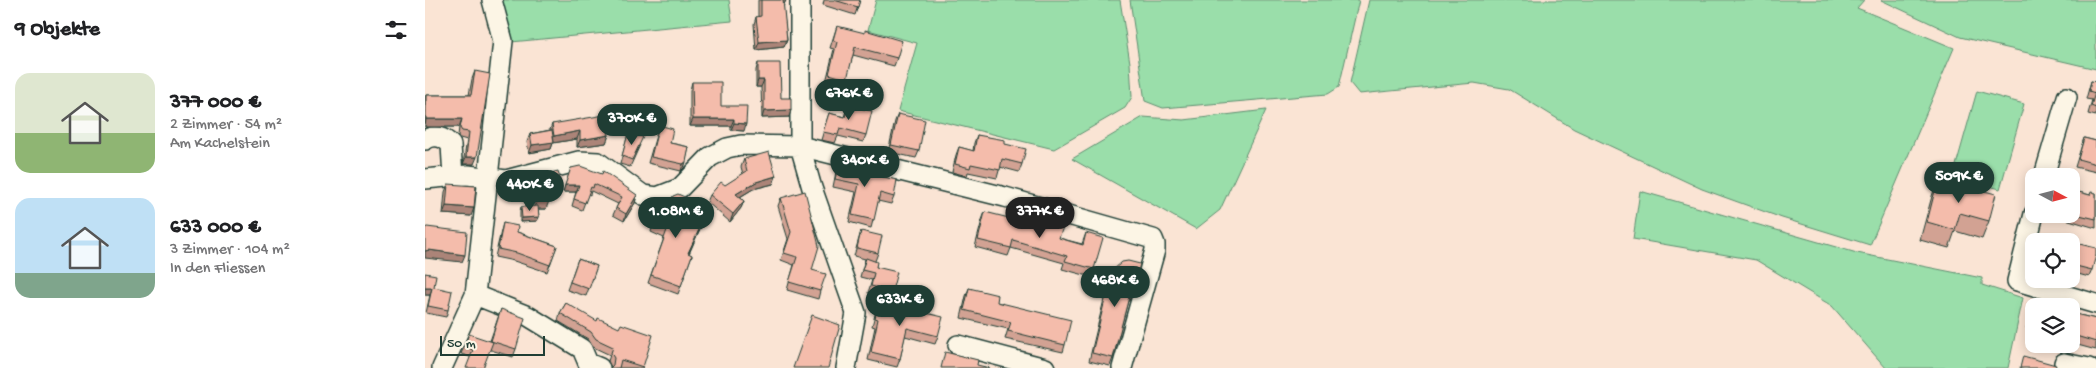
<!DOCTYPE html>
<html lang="de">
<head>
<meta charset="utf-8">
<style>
  :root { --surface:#fff; --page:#f6f6f6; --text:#202124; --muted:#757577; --accent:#1f3d34 }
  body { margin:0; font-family:"Gochi Hand",sans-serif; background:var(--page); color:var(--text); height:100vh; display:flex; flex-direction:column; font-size:19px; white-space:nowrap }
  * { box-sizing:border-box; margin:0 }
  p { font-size:16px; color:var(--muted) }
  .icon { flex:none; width:28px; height:28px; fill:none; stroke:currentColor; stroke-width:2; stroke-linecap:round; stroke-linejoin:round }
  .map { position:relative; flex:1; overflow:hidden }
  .panel { display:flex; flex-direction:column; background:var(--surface); width:425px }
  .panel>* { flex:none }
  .needle { width:32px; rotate:97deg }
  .buttons { position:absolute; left:1600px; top:168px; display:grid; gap:10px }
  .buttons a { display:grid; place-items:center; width:55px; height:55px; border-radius:10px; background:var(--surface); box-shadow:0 2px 12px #0003; font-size:25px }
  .scale { position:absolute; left:15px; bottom:12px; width:105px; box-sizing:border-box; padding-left:5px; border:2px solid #1f3d34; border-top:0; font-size:14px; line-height:18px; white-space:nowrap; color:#1f3d34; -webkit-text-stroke:4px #fcf5e5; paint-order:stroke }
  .price { position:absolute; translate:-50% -42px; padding:0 11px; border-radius:18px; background:var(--accent); color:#fff; font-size:16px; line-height:32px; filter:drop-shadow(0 1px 2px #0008) }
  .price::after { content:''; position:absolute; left:50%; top:30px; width:15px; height:11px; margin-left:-8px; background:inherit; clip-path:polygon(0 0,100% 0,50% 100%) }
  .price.current { background:#222; color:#fff }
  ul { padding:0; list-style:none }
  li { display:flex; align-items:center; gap:15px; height:125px; padding:0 15px }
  li span { display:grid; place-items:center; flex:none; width:140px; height:100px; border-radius:15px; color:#555 }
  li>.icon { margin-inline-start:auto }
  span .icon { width:60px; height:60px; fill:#fffc; stroke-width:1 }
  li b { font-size:21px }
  h2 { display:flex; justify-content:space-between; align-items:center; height:60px; padding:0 15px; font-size:21px }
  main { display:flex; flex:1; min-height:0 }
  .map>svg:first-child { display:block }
  .green { fill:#9adeaa; stroke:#5c8e6f }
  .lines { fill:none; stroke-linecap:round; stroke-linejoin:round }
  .minor-casing { stroke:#1f3d34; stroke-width:22 }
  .minor { stroke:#fcf5e5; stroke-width:19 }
  .wall { fill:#d2a293; stroke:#1f3d34 }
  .shaded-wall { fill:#ab8478; stroke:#1f3d34 }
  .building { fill:#f4bcab; stroke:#1f3d34 }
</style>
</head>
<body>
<main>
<section class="panel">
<h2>9 Objekte<svg class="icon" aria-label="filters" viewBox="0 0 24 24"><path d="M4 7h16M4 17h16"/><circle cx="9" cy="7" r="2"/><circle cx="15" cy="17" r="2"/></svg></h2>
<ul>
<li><span style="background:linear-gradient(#dfe7d0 60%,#8fb573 0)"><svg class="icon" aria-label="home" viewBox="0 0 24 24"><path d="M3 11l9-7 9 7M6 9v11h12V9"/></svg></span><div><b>377 000 €</b><p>2 Zimmer · 54 m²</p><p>Am Kachelstein</p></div></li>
<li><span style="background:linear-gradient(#bfe0f5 75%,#7fa58c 0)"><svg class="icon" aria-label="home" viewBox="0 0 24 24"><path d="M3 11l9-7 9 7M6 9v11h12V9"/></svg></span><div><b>633 000 €</b><p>3 Zimmer · 104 m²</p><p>In den Fliessen</p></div></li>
</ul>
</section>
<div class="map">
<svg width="1671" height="368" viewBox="0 0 1671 368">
  <rect width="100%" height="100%" fill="#fae4d4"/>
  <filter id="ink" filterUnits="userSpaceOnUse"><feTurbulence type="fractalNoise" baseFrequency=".02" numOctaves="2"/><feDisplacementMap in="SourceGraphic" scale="10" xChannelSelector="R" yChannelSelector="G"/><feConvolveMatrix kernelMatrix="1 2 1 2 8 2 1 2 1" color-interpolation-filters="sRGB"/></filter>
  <g filter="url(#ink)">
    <!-- green -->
    <path class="green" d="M75,0H304L307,21L86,42Z
      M451,0H695L705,63L707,97L700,108L629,149L473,111L492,43L443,30Z
      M705,0H934L914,87L903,94L738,108L720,101Z
      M944,0H1439L1432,8L1529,48L1445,245L1357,218L1277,189L1149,129L1084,89L1049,83L934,94L925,83Z
      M1456,0H1671V69L1535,37Z
      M1552,91L1599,104L1575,189L1528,176Z
      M841,110L795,210L771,229L647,159L718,117L759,120Z
      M1215,191L1432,253L1557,278V285L1598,298L1583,368H1461L1407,306L1331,260L1208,239Z"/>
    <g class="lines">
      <defs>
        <path id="minor" d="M375,0V146L387,188L431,313L421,368
          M0,140C9,134 19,137 26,145L28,177
          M1619,176L1642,97
          M0,179L43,175L81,180L154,161L173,162L218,195L232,197L255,188L285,157L302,148L316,145L375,146L580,197L728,239L730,244V250L697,368
          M1609,214L1592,281L1671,304
          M50,295L103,316L157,349L163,363L175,368
          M533,345L620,368
          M1639,363L1664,368
          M17,368L50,295L78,41L67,0"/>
      </defs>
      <!-- minor casing -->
      <use href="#minor" class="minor-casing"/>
      <!-- minor -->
      <use href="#minor" class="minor"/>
    </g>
    <!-- wall -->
    <path class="wall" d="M333,0H361L358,7L362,40L359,47L331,50L329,24L331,17H333Z
      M399,0H435L430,15L398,5Z
      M412,26L472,58L469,66L428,55L419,87L401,82L409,49L405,48Z
      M333,63L356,98L366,110L364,117L337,118L336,87H331V70Z
      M50,71L49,164H38L42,140L35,138L33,136L34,127H0V97L1,95H44L47,79Z
      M1666,81L1671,82V116L1663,114L1667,100L1661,99Z
      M267,82L296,106L319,131L306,130V126H265V90Z
      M423,105L441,135L438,142L413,136L410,143L396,140L404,113L419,117Z
      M473,114L494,151L491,158L463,152L470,121Z
      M127,124L184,135L181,143L152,147V139L128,143L126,149L104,153L102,142L105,134L125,130Z
      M234,125L245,143L264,147L259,168L256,171L223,163Z
      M203,134L215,145L205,167L195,164Z
      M552,135L580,144L597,164L594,172L575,167L572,178L543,172L542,176L527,172L531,155L534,147L548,151L549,143Z
      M1659,138L1671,141V172L1650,167Z
      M319,159L351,176L348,184L328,189L315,197L319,201L316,208L305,222L282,202L285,195L318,174L316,167Z
      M415,159L437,172L469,197L466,204L453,201L446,228L424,222L431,192L408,187L412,167Z
      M146,168L212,195L210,203L199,221L188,215L193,204L166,191L165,195L163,194L157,210L147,206L151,192H138Z
      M111,177L136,184L133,192H124L121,209H113L114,217L112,221L95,222V211L96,207H109L108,185Z
      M1513,179L1564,221L1557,239L1530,231L1524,248L1495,240L1507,196Z
      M23,184L46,216L18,214L20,192Z
      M1646,190L1665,195L1671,193V228L1637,218L1638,214H1646Z
      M356,198L387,270L395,291L393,299L362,290L369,265L356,260L363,239L353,206Z
      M241,211L268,214L279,219L264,254L267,255L253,294L223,283L239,238L226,232L228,224Z
      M560,212L634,238L657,244L661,233L669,269L667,277L637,269L639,263L586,248L583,256L550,247L557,220Z
      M78,223L92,232L132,246L122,272L89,261L70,257L76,231Z
      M436,231L453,253L450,261L451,267L467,291L464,298L443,293L447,280L435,277L440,259L429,256Z
      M1646,242L1667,270L1664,277L1646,272Z
      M153,259L172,266L161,296L142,290Z
      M687,271L707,293L704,301H703L688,358L685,366L664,361L684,279Z
      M9,287L23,310L21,317L1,313L5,295H0Z
      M544,288L572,302L640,345L638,352L580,339L583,329L536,318L541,296Z
      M455,299L476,307L513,336L510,344L480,336L475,359L472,367L443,360L450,327L447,326L452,307Z
      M1609,300V330L1601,328Z
      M141,303L218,367L217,368H195L186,367L183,361L185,355L168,347L163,339L133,321L135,313Z
      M76,309L91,349L88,357L66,350L45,357L36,354L39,346L65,341Z
      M1646,313L1671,319V350L1649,344V341L1646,340Z"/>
    <!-- shaded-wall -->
    <path class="shaded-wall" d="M357,0H361L358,7Z
      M362,40L359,47L331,50L334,42Z
      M333,80H339L336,87H331Z
      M366,110L364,117L337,118L339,111Z
      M1,119H37L34,127H0Z
      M268,119H309L306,126H265Z
      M309,123L321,124L319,131L306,130Z
      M155,131L152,139L128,143L126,149L104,153L107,145L127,142L129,136Z
      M184,135L181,143L152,147L155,140Z
      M41,157H52L49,164H38Z
      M261,162L259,168L256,171L258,164Z
      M351,176L348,184L328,189L308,201L311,194L331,182Z
      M124,184H136L133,192H121Z
      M140,185H154L151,192H138Z
      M212,195L210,203L199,221L201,214Z
      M112,201H124L121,209H109Z
      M319,201L316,208L305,222L308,214Z
      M21,206L49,208L46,216L18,214Z
      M114,217L112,221L95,222L97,218Z
      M279,219L276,227L260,261L263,253Z
      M4,250L40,255L37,262L0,258V251Z
      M0,288H7L5,295H0Z"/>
    <!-- building -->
    <path class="building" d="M336,0H358L362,40L334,42L331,17L336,16Z
      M409,0H435L433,7Z
      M412,26L440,33V30L477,41L472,58L430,47L422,79L404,74L412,42L408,40Z
      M333,63H355L356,98H366V110L339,111V80H333Z
      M50,71L65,74L52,157H41L44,132L37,131L35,128L37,119H1V95H46Z
      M1666,81L1671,82V108L1666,106L1670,93L1664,91Z
      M267,82H296V106H322L321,124L309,123V119H268Z
      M423,105L447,111L441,135L415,128L413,135L398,132L404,113L420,117Z
      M473,114L500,120L494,151L466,145Z
      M180,115L184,135L155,140V131L129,136L127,124Z
      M234,125L248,129L245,143L264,147L261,162L258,164L226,157Z
      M127,130L129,142L107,145L105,134Z
      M203,134L218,137L207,160L197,156Z
      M552,135L580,140V144L601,149L597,164L577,159L575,170L546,164L545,168L530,164L534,147L549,151Z
      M1659,138L1671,141V164L1653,159Z
      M344,152L351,176L331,182L311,194L319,201L308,214L285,195L296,182L300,185L322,171L319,159Z
      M415,159L438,165L437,172L472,180L469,197L455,193L449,220L427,215L434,184L410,179Z
      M155,166L177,174L178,171L212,195L201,214L191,208L197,197L169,184L168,188L166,187L160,203L149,199L154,185H140L146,168Z
      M133,171L136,184H124V201H112L111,177Z
      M1513,179L1571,194L1564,221L1535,213L1530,230L1502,222Z
      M23,184L51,186L49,208L21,206Z
      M1646,190L1665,195L1666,192L1671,193V219L1646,213Z
      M380,191L394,246L387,270L401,274L395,291L364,282L372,257L359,253L366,232L356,198Z
      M253,194L272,203L267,213L279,219L263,253L267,255L256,286L226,275L242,230L228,224L235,209L241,211L248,196Z
      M113,206L114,217L97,218L96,207Z
      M560,212L612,225L613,220L638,227L634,238L658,245L661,233L678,238L669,269L640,261L642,256L588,240L586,248L553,240Z
      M78,223L93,226L92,232L132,246L125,265L92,253L73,249Z
      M2,227L42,232L40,255L4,250L0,251V228Z
      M436,231L457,236L453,253L432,248Z
      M1626,236L1645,241H1625Z
      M1646,242L1671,248V255L1667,270L1647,265L1646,267Z
      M441,258L452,262L451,267L472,272L467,291L446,286L449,273L437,270Z
      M153,259L172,266L164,289L145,282Z
      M703,261L715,264L707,293H705L688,358L667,353L687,271L697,262Z
      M0,273L11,275L9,287L27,291L23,310L3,306L7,288H0Z
      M544,288L573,295L572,302L646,320L640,345L583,331L586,322L539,310Z
      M455,299L477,304L476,307L518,317L513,336L482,328L475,359L446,352L453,319L450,318Z
      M1609,300L1633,306H1609V322L1604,320Z
      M141,303L172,321L173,318L194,328L196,324L228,335L218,367L196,360L194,368H185L188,365L189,358L186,353L188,347L171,339L166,332L135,313Z
      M76,309L100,318L91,349L66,341Z
      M1646,313L1671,319V342L1651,336L1652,333L1646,332Z
      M387,315L415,325L403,368H368Z
      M44,334L68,342L58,368H41L48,350L39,346Z
      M520,352L553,360L552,365L565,368H516Z
      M1598,356L1631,365L1630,368H1595Z"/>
  </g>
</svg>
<div class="buttons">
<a><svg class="needle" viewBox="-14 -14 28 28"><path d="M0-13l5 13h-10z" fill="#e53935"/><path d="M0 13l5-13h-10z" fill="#757577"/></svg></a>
<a><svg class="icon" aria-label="locate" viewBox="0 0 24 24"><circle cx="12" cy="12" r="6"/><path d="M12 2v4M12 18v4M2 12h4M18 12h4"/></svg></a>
<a><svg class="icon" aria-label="layers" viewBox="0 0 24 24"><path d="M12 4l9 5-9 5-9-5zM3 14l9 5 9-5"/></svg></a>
</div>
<div class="scale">50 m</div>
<b class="price" style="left:424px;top:121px">676K €</b>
<b class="price" style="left:207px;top:146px">370K €</b>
<b class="price" style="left:440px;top:188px">340K €</b>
<b class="price" style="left:1534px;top:204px">509K €</b>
<b class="price" style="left:105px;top:212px">440K €</b>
<b class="price" style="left:251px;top:239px">1.08M €</b>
<b class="price current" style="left:615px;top:239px">377K €</b>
<b class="price" style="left:690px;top:308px">468K €</b>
<b class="price" style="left:475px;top:327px">633K €</b>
</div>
</main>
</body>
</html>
